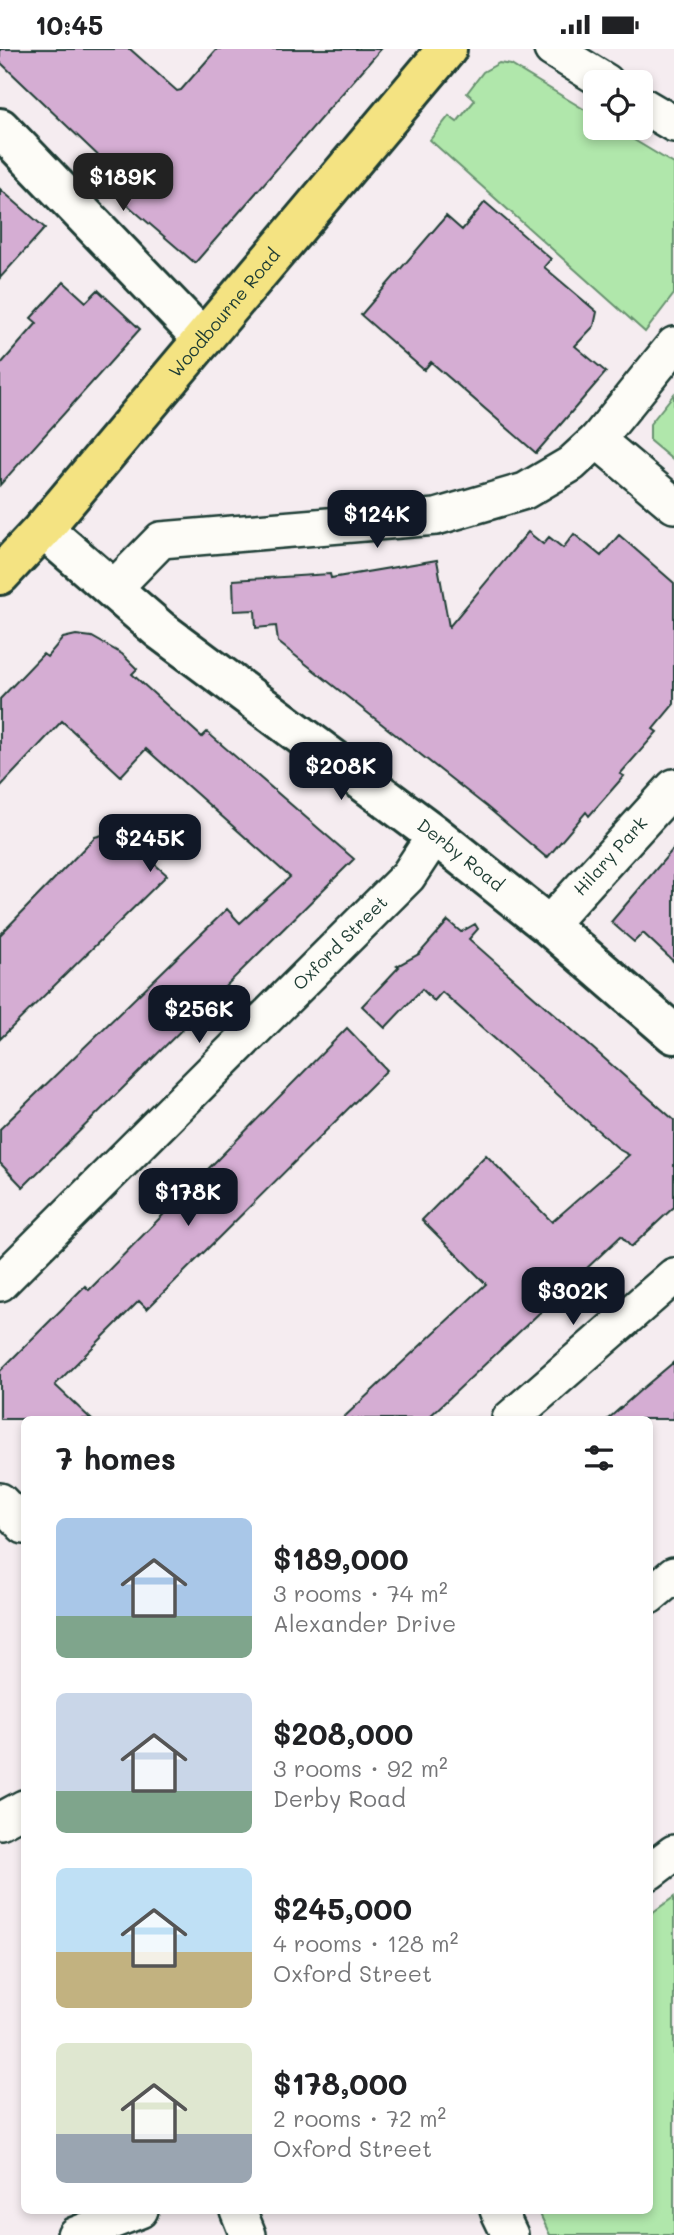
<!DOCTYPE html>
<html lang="en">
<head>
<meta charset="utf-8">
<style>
  :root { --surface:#fff; --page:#f6f6f6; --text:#202124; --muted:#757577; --accent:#111827 }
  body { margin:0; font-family:Mali,sans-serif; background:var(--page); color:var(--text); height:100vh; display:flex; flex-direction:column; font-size:26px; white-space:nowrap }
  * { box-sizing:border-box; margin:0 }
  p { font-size:23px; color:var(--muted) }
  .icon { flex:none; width:38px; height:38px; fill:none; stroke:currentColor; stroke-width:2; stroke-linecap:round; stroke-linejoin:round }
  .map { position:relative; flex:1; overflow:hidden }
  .drawer { position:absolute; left:21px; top:1367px; width:632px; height:798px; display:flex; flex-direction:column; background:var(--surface); border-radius:10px; box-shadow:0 4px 10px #0003 }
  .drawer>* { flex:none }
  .fabs { position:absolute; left:583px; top:21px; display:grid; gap:14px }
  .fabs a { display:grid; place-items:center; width:70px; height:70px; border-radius:10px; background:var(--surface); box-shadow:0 4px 10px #0003; font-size:35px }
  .price { position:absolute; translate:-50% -60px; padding:0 16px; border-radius:14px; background:var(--accent); color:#fff; font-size:23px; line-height:46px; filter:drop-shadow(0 2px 4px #0008) }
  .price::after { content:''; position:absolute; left:50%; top:42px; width:21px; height:16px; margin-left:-10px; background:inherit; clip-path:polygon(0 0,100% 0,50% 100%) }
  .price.selected { background:#222; color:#fff }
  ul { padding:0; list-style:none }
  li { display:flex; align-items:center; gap:21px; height:175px; padding:0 35px }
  li span { display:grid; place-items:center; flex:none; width:196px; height:140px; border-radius:10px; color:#555 }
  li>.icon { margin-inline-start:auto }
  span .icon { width:84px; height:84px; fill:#fffc; stroke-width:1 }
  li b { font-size:30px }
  h2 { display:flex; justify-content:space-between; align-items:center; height:84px; padding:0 35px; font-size:30px }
  .status { display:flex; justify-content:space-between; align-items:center; height:49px; padding:0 35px; background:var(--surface); direction:ltr }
  .status svg { height:19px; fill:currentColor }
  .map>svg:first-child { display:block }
  .green { fill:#b0e7ab; stroke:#689270; stroke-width:2 }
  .building { fill:#d5add3; stroke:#1f3d34; stroke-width:2 }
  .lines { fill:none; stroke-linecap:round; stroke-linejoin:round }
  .minor-casing { stroke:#1f3d34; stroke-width:40 }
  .secondary-casing { stroke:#1f3d34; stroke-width:44 }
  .primary-casing { stroke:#1f3d34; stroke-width:44 }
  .minor { stroke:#fdfcf7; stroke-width:35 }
  .secondary { stroke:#fdfcf7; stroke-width:38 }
  .primary { stroke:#f4e382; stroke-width:38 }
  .labels { text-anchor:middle; stroke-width:6; stroke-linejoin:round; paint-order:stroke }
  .street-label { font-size:18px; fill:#1f3d34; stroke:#fdfcf7 }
</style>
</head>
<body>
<div class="status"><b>10:45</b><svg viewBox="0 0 49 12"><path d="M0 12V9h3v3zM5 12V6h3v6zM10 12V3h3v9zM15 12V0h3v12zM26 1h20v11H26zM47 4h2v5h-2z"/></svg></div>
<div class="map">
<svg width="674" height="2186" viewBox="0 0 674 2186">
  <rect width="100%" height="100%" fill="#f5ecf0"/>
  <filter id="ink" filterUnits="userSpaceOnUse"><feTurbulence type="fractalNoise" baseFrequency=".0143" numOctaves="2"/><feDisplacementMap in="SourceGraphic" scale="14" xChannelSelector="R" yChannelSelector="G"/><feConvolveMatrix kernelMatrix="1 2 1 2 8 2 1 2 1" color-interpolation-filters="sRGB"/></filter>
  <g filter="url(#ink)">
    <!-- green -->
    <path class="green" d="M499,14L511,16L595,67V79H614L674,115V245L645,283L430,91L449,67L457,73L475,51L467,44L483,23Z
      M674,345V412L650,392V375Z
      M674,1848V2186H550L538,2161H649V1866Z"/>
    <!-- building -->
    <path class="building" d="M0,0H130L177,42L181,41L217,0H381L195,214L117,147L128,135L0,13Z
      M0,140L45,179L0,229Z
      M485,153L551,210L544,218L597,263L594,277L575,297L606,323L536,404L431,313L424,321L361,266L446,167L462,181Z
      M64,233L86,253L98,241L140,280L0,436V316L37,274L31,269Z
      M528,483L543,495L549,488L563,499L574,485L601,507L619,486L674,534V655L653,680L657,683L620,725L624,727L589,767L586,763L547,809L487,758L278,593L276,577L256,579L255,561L234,562L233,531L330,525L331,529L437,511L449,578Z
      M76,586L92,588L122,605L137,620L132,625L202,688L207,683L354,810L23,1138L0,1114V1080L227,860L240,874L290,828L146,700L121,727L62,672L0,738V650L43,605L47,608L63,589Z
      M117,782L167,826L0,990V886L95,788Z
      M674,799V913L643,884L634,893L611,873Z
      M448,872L461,883L475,875L478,880L469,890L674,1071V1158L631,1198L621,1187L427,1370H342L486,1235L422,1171L486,1106L552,1173L629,1106L620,1101L442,943L434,952L422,940L385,979L362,957L399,918L397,917L419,905Z
      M347,979L387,1021L147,1260L139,1252L55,1336L91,1370H0V1322L85,1237L89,1241Z
      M674,1313V1370H608L643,1339Z"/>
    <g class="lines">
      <defs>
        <g id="minor">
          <path d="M552,0L606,33"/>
          <path d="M640,55L674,75"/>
          <path d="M674,296L597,391L674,456"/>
          <path d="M113,540L161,491L436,468L525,442L571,415L597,391"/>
          <path id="s1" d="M548,876L674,738"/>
          <path id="s2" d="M0,1234L408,827L435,786"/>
          <path d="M510,1370L674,1227"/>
          <path d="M0,1452L24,1477"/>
          <path d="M649,1547L674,1526"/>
          <path d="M0,1772L24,1759"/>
          <path d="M649,1823L674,1804"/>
          <path d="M238,2161L248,2186"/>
          <path d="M498,2161L510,2186"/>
          <path d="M75,2186L140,2161"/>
        </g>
        <g id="secondary">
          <path d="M0,79L203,290"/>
          <path id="s3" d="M43,480L160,581L435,786L548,876L674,985"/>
        </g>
        <g id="primary">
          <path id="s4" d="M0,526L43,480L447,0"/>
        </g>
      </defs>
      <!-- minor casing -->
      <use href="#minor" class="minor-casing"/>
      <!-- secondary casing -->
      <use href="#secondary" class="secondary-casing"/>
      <!-- primary casing -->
      <use href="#primary" class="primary-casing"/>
      <!-- minor -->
      <use href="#minor" class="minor"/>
      <!-- secondary -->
      <use href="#secondary" class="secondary"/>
      <!-- primary -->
      <use href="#primary" class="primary"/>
    </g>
  </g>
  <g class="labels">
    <!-- street labels -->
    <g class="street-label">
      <text dy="6" stroke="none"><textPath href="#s4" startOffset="345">Woodbourne Road</textPath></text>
      <text dy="6" stroke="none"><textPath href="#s3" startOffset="530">Derby Road</textPath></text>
      <text dy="6" stroke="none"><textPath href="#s1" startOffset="93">Hilary Park</textPath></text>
      <text dy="6" stroke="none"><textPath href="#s2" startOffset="481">Oxford Street</textPath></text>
    </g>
  </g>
</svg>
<div class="fabs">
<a><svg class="icon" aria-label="locate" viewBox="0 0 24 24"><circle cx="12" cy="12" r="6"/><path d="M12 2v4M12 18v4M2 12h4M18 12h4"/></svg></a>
</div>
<b class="price selected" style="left:123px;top:164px">$189K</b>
<b class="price" style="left:377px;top:501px">$124K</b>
<b class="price" style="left:341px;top:753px">$208K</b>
<b class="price" style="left:150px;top:825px">$245K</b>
<b class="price" style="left:199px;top:996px">$256K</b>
<b class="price" style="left:188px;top:1179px">$178K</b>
<b class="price" style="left:573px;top:1278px">$302K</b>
<section class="drawer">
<h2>7 homes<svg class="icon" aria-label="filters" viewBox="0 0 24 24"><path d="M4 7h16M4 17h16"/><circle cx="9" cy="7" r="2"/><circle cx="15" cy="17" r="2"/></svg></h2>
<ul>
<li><span style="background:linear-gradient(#a9c7e8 70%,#7fa58c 0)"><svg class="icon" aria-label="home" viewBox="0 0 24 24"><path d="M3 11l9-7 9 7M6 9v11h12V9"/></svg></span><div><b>$189,000</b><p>3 rooms · 74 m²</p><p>Alexander Drive</p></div></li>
<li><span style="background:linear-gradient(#c9d6e8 70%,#7fa58c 0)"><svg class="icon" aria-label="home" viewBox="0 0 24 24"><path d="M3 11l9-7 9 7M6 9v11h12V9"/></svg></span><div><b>$208,000</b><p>3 rooms · 92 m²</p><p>Derby Road</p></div></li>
<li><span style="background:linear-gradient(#bfe0f5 60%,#c2b280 0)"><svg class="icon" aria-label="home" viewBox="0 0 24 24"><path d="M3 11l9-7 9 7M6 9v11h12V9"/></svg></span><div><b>$245,000</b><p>4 rooms · 128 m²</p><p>Oxford Street</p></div></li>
<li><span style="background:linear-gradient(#dfe7d0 65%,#9aa5b1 0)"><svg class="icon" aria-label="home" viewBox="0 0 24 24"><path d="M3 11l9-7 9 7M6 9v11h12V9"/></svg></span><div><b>$178,000</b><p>2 rooms · 72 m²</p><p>Oxford Street</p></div></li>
</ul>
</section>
</div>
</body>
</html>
